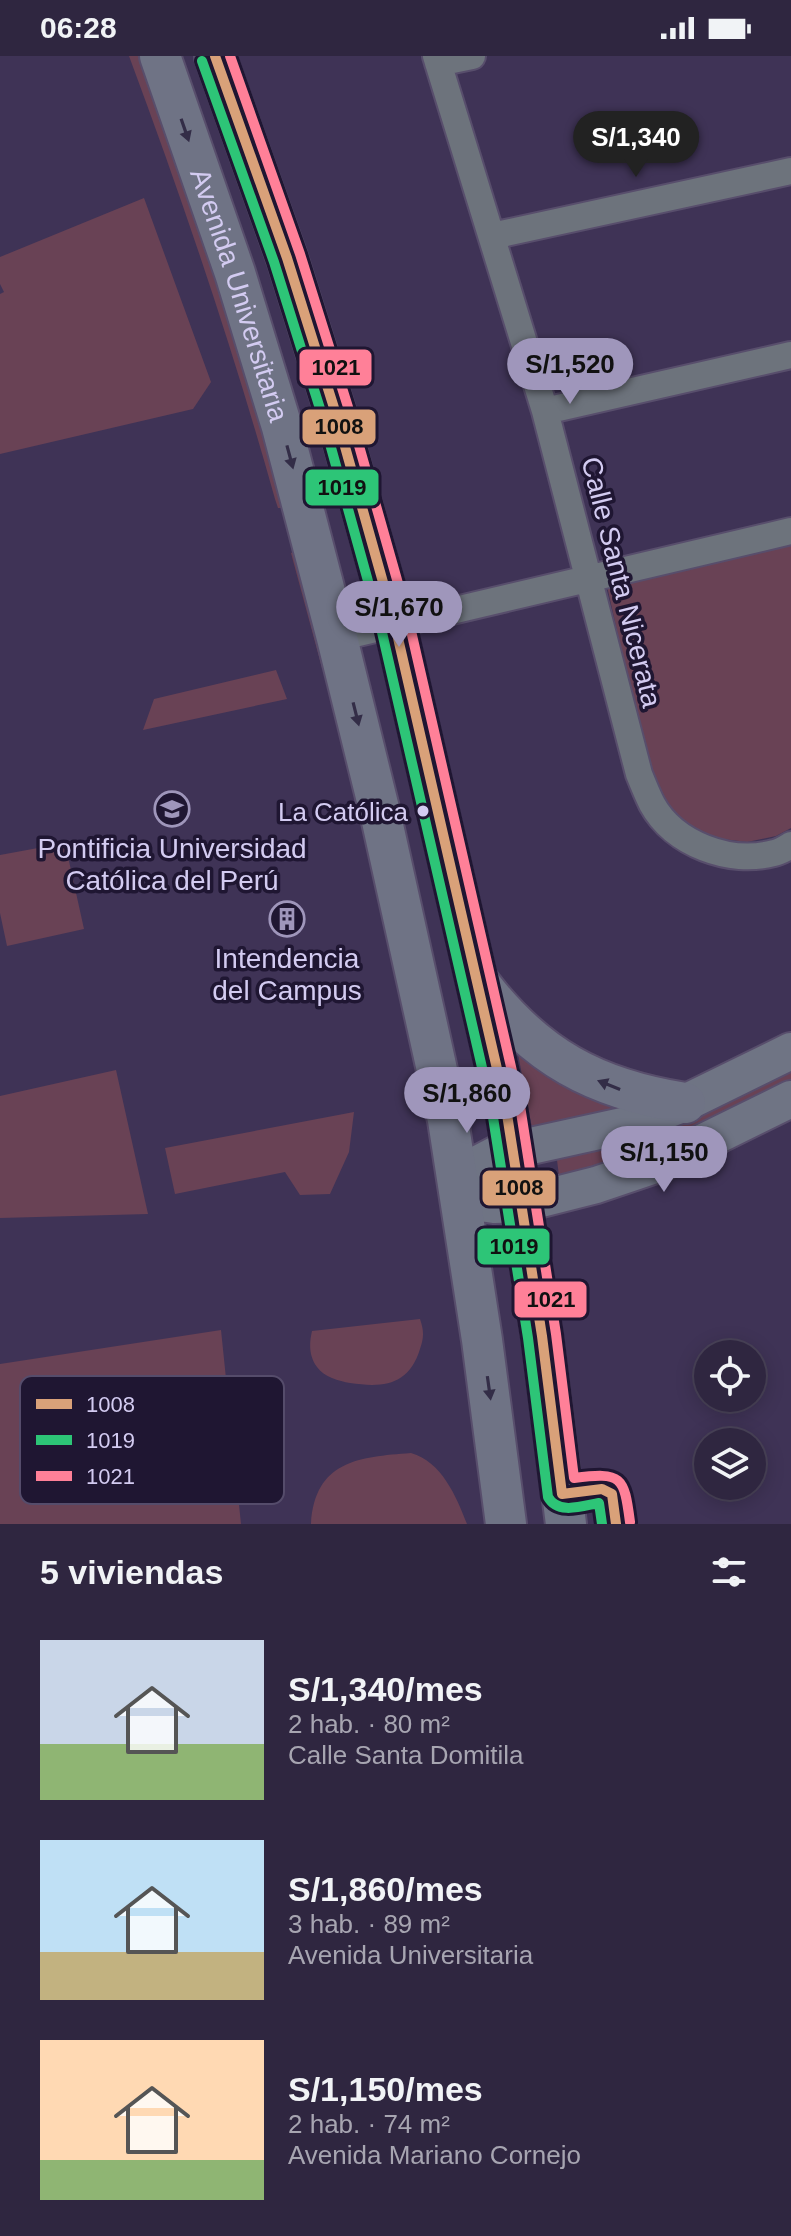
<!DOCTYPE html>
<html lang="es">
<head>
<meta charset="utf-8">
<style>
  :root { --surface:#2f2640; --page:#372e47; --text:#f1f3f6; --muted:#a7a5b1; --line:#4a4359; --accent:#9f96bb }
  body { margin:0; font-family:Helvetica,sans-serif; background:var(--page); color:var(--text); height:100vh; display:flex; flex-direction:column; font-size:30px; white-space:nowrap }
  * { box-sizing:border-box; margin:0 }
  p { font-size:26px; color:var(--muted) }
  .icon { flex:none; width:44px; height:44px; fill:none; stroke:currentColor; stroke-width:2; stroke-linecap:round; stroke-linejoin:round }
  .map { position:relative; height:1468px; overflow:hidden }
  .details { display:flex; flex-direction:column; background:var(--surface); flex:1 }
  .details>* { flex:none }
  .fabs { position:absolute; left:694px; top:1284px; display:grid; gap:16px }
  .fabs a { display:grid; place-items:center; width:72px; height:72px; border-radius:50%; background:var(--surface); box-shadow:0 4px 20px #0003,0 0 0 2px var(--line); font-size:40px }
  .price { position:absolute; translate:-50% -68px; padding:0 18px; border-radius:28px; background:var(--accent); color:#111; font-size:26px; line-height:52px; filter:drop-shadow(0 2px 4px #0008) }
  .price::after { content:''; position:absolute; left:50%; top:48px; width:24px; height:18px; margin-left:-12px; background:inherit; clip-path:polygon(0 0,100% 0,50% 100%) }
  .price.active { background:#222; color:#fff }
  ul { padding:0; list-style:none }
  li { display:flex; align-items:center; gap:24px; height:200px; padding:0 40px }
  li span { display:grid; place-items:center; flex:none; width:224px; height:160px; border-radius:0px; color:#555 }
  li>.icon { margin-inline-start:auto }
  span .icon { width:96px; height:96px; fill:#fffc; stroke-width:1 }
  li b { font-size:34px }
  h2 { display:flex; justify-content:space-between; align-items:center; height:96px; padding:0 40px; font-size:34px }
  .status { display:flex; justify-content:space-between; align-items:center; height:56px; padding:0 40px; background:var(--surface); direction:ltr }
  .status svg { height:22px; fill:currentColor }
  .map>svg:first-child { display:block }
  .green { fill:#694255 }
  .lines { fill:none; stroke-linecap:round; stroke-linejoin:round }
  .minor-casing { stroke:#584e6c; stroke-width:30 }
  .secondary-casing { stroke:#584e6c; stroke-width:40 }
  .primary-casing { stroke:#584e6c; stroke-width:44 }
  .minor { stroke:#6d737c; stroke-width:26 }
  .secondary { stroke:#6f7484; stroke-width:36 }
  .primary { stroke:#6f7385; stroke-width:40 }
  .bus-1-casing { stroke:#1f1632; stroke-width:16 }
  .bus-2-casing { stroke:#1f1632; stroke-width:16 }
  .bus-3-casing { stroke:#1f1632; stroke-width:16 }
  .bus-1 { stroke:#d9a179; stroke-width:10 }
  .bus-2 { stroke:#2dc577; stroke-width:10 }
  .bus-3 { stroke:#ff8098; stroke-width:10 }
  .oneway { fill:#332d47 }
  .bus-dot { fill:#d3cbf1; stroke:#1f1632; stroke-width:3 }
  .labels { text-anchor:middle; stroke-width:7; stroke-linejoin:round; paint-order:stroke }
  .bus-label { font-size:26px; fill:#d3cbf1; stroke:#1f1632; text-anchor:end }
  .street-label { font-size:28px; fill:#d3cbf1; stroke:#1f1632 }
  .poi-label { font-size:28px; fill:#d3cbf1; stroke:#1f1632 }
  .key { fill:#1f1632; stroke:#554c6b; stroke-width:2 }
  .key-label { font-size:22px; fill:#d3cbf1 }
  .line-badge { stroke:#1f1632; stroke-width:3 }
  .pale-badge-label { font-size:22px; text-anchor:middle; font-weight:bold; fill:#111 }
</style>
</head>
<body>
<div class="status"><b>06:28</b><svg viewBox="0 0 49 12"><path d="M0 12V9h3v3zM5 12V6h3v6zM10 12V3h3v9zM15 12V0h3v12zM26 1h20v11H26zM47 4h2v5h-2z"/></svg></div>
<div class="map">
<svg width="791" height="1468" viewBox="0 0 791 1468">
  <rect width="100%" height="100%" fill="#3f3356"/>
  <!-- green -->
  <path class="green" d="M129,0H140L169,75L240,289L285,452H278L275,443C233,293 183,145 129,0Z
    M144,142L211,326L193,353L0,398V238L4,236L0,228V201Z
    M791,489V772L776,780L747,786L706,781L674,757L651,727L607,530Z
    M296,494L326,618L322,612L291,497Z
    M276,614L287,643L143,674L154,643Z
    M65,787L84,873L7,890L0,857V799Z
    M515,982L648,1048L532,1072Z
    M791,1006V1032L662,1094L559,1120L556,1096Z
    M116,1014L148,1158L0,1162V1040Z
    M354,1056L349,1096L330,1138L300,1139L285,1116L175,1138L165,1092Z
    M420,1263C424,1275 424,1281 420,1293C409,1329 384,1332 350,1327C339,1325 324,1321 317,1311C309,1300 309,1288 312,1275Z
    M221,1274L241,1468H0V1308Z
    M411,1397C442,1406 456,1440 467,1468H311C315,1405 358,1401 411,1397Z"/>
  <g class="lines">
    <defs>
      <path id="minor" d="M436,0L545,355L639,718C643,728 647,738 652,748C674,788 730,809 774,797C780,796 786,792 791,789
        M438,7L472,0
        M492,180L791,115
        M545,355L791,299
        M337,582L791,475"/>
      <path id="secondary" d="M458,1125L476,1109L499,1097L631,1068L685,1047L791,995
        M460,1144L494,1149L521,1148L596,1129L661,1107L791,1043"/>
      <g id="primary">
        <path id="s1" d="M160,0L235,217L282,371L337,582L382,765L448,1064L482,1284L506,1468"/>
        <path d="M215,0L287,202L335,355L395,569L506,1052L542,1280L566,1468"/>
        <path d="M480,928C536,1001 595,1033 685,1047"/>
      </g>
    </defs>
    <!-- minor casing -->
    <use href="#minor" class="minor-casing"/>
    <!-- secondary casing -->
    <use href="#secondary" class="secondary-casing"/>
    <!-- primary casing -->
    <use href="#primary" class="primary-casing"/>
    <!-- minor -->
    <use href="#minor" class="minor"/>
    <!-- secondary -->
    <use href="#secondary" class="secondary"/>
    <!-- primary -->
    <use href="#primary" class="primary"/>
    <defs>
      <path id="bus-1" d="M215,0L287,202L335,355L395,569L506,1052L542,1280L562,1438L602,1433L612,1438L616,1468"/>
      <path id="bus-2" d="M202,5L274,206L322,359L381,572L492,1055L528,1282L548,1441C558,1459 582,1450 599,1447L602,1468"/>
      <path id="bus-3" d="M230,0L300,198L348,351L409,566L520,1050L556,1278L574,1422C622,1416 624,1420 630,1466"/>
    </defs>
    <!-- bus-1 casing -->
    <use href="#bus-1" class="bus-1-casing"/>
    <!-- bus-2 casing -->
    <use href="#bus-2" class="bus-2-casing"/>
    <!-- bus-3 casing -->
    <use href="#bus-3" class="bus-3-casing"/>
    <!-- bus-1 -->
    <use href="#bus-1" class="bus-1"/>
    <!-- bus-2 -->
    <use href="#bus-2" class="bus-2"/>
    <!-- bus-3 -->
    <use href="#bus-3" class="bus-3"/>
  </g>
  <!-- one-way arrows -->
  <defs><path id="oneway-solid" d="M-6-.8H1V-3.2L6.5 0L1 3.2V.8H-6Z" transform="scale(2)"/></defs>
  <g class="oneway">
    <use href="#oneway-solid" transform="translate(185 74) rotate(71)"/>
    <use href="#oneway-solid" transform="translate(290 401) rotate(75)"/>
    <use href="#oneway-solid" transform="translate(356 658) rotate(76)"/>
    <use href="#oneway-solid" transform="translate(609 1029) rotate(-158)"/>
    <use href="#oneway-solid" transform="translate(489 1332) rotate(82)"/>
  </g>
  <!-- icons -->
  <defs>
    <symbol id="university-ring" viewBox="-11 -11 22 22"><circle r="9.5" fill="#1f1632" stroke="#9f96bb" stroke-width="1.5"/><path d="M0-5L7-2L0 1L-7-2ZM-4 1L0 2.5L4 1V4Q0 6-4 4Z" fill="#9f96bb"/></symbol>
    <symbol id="building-ring" viewBox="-11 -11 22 22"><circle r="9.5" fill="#1f1632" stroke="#9f96bb" stroke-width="1.5"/><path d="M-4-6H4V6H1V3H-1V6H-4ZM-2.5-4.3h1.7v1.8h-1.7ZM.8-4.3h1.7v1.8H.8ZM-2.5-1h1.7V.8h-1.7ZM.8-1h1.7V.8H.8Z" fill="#9f96bb"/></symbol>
  </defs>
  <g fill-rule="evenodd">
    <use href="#university-ring" x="152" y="733" width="40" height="40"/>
    <use href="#building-ring" x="267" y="843" width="40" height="40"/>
  </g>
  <!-- markers -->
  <circle class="bus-dot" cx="423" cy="755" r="7"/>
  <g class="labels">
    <!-- bus labels -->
    <g class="bus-label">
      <text x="408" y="765">La Católica</text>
    </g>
    <!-- street labels -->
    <g class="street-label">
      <text dy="10" stroke="none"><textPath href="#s1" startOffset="252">Avenida Universitaria</textPath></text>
      <text transform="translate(622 526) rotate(76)" y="10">Calle Santa Nicerata</text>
    </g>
    <!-- poi labels -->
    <g class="poi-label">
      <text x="172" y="802">Pontificia Universidad<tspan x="172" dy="32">Católica del Perú</tspan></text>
      <text x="287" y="912">Intendencia<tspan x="287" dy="32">del Campus</tspan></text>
    </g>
  </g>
  <!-- legend -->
  <rect x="20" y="1320" width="264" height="128" rx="12" class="key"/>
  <rect x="36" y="1343" width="36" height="10" fill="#d9a179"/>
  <rect x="36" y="1379" width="36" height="10" fill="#2dc577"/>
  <rect x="36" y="1415" width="36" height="10" fill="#ff8098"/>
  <g class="key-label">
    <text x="86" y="1356">1008</text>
    <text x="86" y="1392">1019</text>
    <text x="86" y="1428">1021</text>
  </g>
  <g class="line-badge">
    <rect x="298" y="292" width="75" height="39" rx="8" fill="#ff8098"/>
    <rect x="301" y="352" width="76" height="38" rx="8" fill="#d9a179"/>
    <rect x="304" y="412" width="76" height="39" rx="8" fill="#2dc577"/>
    <rect x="481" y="1113" width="76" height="38" rx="8" fill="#d9a179"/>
    <rect x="476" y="1171" width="75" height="39" rx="8" fill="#2dc577"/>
    <rect x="513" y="1224" width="75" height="39" rx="8" fill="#ff8098"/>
  </g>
  <g class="pale-badge-label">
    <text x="336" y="319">1021</text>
    <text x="339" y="378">1008</text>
    <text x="342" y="439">1019</text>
    <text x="519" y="1139">1008</text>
    <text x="514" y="1198">1019</text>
    <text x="551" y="1251">1021</text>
  </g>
</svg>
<div class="fabs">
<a><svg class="icon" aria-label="locate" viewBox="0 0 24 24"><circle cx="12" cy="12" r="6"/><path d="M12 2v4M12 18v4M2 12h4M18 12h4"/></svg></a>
<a><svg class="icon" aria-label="layers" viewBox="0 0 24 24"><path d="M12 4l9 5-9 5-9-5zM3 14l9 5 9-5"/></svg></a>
</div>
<b class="price active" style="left:636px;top:123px">S/1,340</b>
<b class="price" style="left:570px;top:350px">S/1,520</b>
<b class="price" style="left:399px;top:593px">S/1,670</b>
<b class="price" style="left:467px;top:1079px">S/1,860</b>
<b class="price" style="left:664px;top:1138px">S/1,150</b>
</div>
<section class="details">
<h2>5 viviendas<svg class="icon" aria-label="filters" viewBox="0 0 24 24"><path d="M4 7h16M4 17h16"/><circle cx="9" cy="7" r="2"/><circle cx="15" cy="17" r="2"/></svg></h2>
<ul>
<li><span style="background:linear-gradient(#c9d6e8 65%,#8fb573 0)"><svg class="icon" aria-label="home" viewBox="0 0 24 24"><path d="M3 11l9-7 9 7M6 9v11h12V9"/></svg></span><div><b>S/1,340/mes</b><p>2 hab. · 80 m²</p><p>Calle Santa Domitila</p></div></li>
<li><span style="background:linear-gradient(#bfe0f5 70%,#c2b280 0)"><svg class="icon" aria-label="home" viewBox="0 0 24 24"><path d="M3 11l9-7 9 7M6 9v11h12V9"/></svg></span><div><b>S/1,860/mes</b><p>3 hab. · 89 m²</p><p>Avenida Universitaria</p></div></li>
<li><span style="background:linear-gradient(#ffd9b3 75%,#8fb573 0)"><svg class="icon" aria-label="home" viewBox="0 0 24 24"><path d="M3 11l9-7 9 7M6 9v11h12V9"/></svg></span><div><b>S/1,150/mes</b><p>2 hab. · 74 m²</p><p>Avenida Mariano Cornejo</p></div></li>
</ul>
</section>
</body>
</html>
